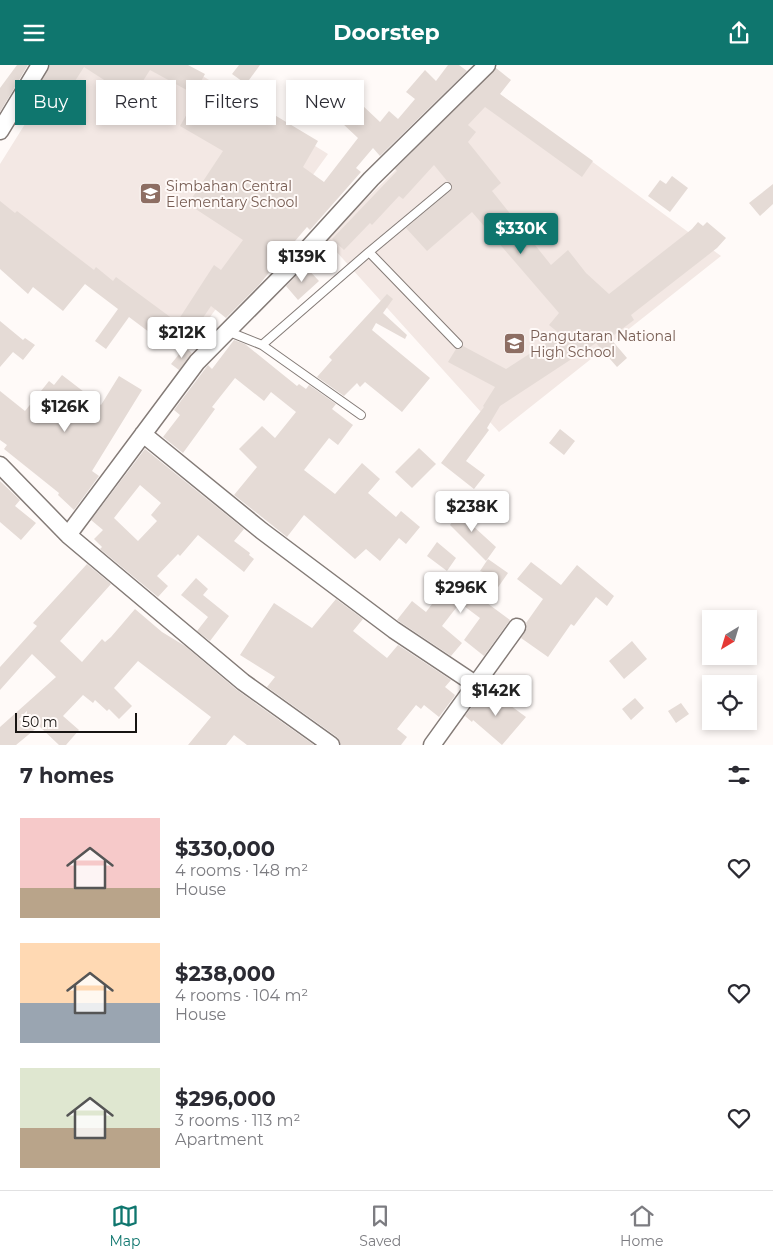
<!DOCTYPE html>
<html lang="en">
<head>
<meta charset="utf-8">
<style>
  :root { --surface:#fff; --page:#f2f2f3; --text:#2b2b33; --muted:#7c7c81; --line:#e1e1e2; --accent:#0f766e }
  body { margin:0; font-family:Montserrat,sans-serif; background:var(--page); color:var(--text); height:100vh; display:flex; flex-direction:column; font-size:19px; white-space:nowrap }
  * { box-sizing:border-box; margin:0 }
  p { font-size:16px; color:var(--muted) }
  .icon { flex:none; width:28px; height:28px; fill:none; stroke:currentColor; stroke-width:2; stroke-linecap:round; stroke-linejoin:round }
  .map { position:relative; height:680px; overflow:hidden }
  .panel { display:flex; flex-direction:column; background:var(--surface); flex:1 }
  .panel>* { flex:none }
  .banner { position:absolute; left:15px; top:15px; width:500px; height:45px; display:flex; gap:10px }
  .needle { width:32px; rotate:218deg }
  .controls { position:absolute; left:702px; top:545px; display:grid; gap:10px }
  .controls a { display:grid; place-items:center; width:55px; height:55px; border-radius:0px; background:var(--surface); box-shadow:0 2px 8px #0003; font-size:25px }
  .scale { position:absolute; left:15px; bottom:12px; width:122px; box-sizing:border-box; padding-left:5px; border:2px solid #171412; border-top:0; font-size:14px; line-height:18px; white-space:nowrap; color:#171412; -webkit-text-stroke:4px #fffaf8; paint-order:stroke }
  .price { position:absolute; translate:-50% -42px; padding:0 11px; border-radius:5px; background:#fff; color:#222; font-size:16px; line-height:32px; filter:drop-shadow(0 1px 2px #0008) }
  .price::after { content:''; position:absolute; left:50%; top:30px; width:15px; height:11px; margin-left:-8px; background:inherit; clip-path:polygon(0 0,100% 0,50% 100%) }
  .price.selected { background:var(--accent); color:#fff }
  ul { padding:0; list-style:none }
  li { display:flex; align-items:center; gap:15px; height:125px; padding:0 20px }
  li span { display:grid; place-items:center; flex:none; width:140px; height:100px; border-radius:0px; color:#555 }
  li>.icon { margin-inline-start:auto }
  span .icon { width:60px; height:60px; fill:#fffc; stroke-width:1 }
  li b { font-size:21px }
  h2 { display:flex; justify-content:space-between; align-items:center; height:60px; padding:0 20px; font-size:21px }
  .tag { padding:0 18px; border-radius:0px; background:var(--surface); box-shadow:0 2px 8px #0003; font-size:18px; line-height:45px }
  .tag.selected { background:var(--accent); color:#fff }
  header { display:flex; justify-content:space-between; align-items:center; height:65px; padding:0 20px; background:var(--accent); color:#fff; font-size:22px; font-weight:700 }
  .menu { display:flex; justify-content:space-around; align-items:center; height:70px; border-top:1px solid var(--line); background:var(--surface); font-size:14px; color:var(--muted) }
  .menu a { display:grid; justify-items:center; gap:2px }
  .menu .selected { color:var(--accent) }
  .map>svg:first-child { display:block }
  .built { fill:#f3e8e4 }
  .building { fill:#e5dbd6; fill-rule:evenodd }
  .lines { fill:none; stroke-linecap:round; stroke-linejoin:round }
  .lane-casing { stroke:#847b77; stroke-width:10 }
  .street-casing { stroke:#847b77; stroke-width:19 }
  .lane { stroke:#fff; stroke-width:8 }
  .street { stroke:#fff; stroke-width:16 }
  .labels { text-anchor:middle; stroke-width:4; stroke-linejoin:round; paint-order:stroke }
  .education-label { font-size:14px; fill:#785e54; stroke:#fffaf8; text-anchor:start }
</style>
</head>
<body>
<header><svg class="icon" aria-label="menu" viewBox="0 0 24 24"><path d="M4 6h16M4 12h16M4 18h16"/></svg>Doorstep<svg class="icon" aria-label="share" viewBox="0 0 24 24"><path d="M12 15V3M7 8l5-5 5 5M5 13v7h14v-7"/></svg></header>
<div class="map">
<svg width="773" height="680" viewBox="0 0 773 680">
  <rect width="100%" height="100%" fill="#fffaf8"/>
  <!-- built -->
  <path class="built" d="M62,0H185L328,89L184,288L0,159V99Z
    M482,16L721,191L499,367L325,174L449,53Z"/>
  <!-- building -->
  <path class="building" d="M17,0H28L0,47V23Z
    M50,0H188L205,9L194,29L150,5L132,33L84,2L52,52L29,37Z
    M239,0H260L246,19L232,9Z
    M448,0H459L467,6L380,91L373,83L356,103L361,107L310,165L307,162L289,183L290,188L281,198L272,207L271,205L259,220L226,253L211,241L184,281L162,266L157,273L129,252L106,284L95,276L118,244L85,219L63,246L33,222L28,229L0,204V136L15,148L17,146L94,205L96,202L113,216L116,212L177,257L214,200L221,205L243,175L188,139L223,86L180,61L199,28L241,52L251,36L318,76L303,102L324,117L358,73L342,58L361,39L380,57L389,46L398,54L415,34L406,27L425,5L436,16Z
    M496,3L511,15L500,29L593,96L582,112L485,42L468,60L476,67L468,77L501,118L492,126L551,200L568,185L586,208L609,229L692,164L698,157L703,161L707,157L726,173L717,183L631,250L634,255L610,273L627,293L617,302L596,278L500,341L487,363L489,365L466,396L485,410L474,424L441,398L484,342L483,341L495,322L448,297L456,284H460L463,281L506,304L560,269L549,260L559,248L472,147L427,186L406,163L452,124V119L447,116L434,100L403,134L399,131L372,160L370,158L344,185L332,174L397,106L395,104Z
    M672,111L688,123L670,147L648,131L660,115L666,119Z
    M773,119V139L760,151L749,138Z
    M305,201L319,216L298,235L286,221Z
    M387,229L393,234L383,248L407,270L405,274L376,258L372,265L430,313L402,347L365,317L360,322L357,318L344,331L317,312L332,295L329,292Z
    M0,256L23,275L25,273L35,280L23,295L13,287L0,302Z
    M234,275L245,279L297,321L299,319L306,324L309,320L336,339L332,344L353,360L338,380L329,373L304,405L335,429L362,398L380,414L368,428L396,452L401,446L420,462L406,479L399,473L380,496L366,484L355,494L304,450L287,472L234,430L257,402L239,384L262,361L275,373L296,347L271,327L264,336L235,313L212,342L215,344L183,388L163,372L180,350L174,345L205,304L208,300L212,304Z
    M185,282L192,288L179,305L171,299Z
    M62,310L101,340L119,311L142,325L92,406L99,411L74,445L58,430L59,428L4,384L7,380L0,375V326L25,346L49,316L54,320Z
    M560,364L575,376L564,390L549,378Z
    M419,383L436,399L412,423L395,407Z
    M145,384L244,464L234,476L250,488L249,490L254,494L244,507L198,470L180,491L178,489L157,511L168,521L158,532L100,484L102,482L94,474L103,465L91,455ZM140,420L161,438L151,450L157,456L138,476L114,453Z
    M0,416L20,435L15,441L36,458L21,475L0,457Z
    M463,442L479,453L473,461L496,482L486,496L450,460Z
    M437,477L456,493L447,506L427,491Z
    M488,494L508,508L487,538L510,555L484,591L464,575L480,553L460,538L463,534L442,561L462,578L451,591L397,555L412,536L426,547L448,518L465,531L483,507L480,506Z
    M531,497L561,520L577,500L614,531L607,541L596,532L574,561L571,559L548,592L521,573L527,563L526,558L543,534L517,514Z
    M87,499L111,519L60,576L82,597L102,574L105,577L111,572L135,544L162,567L185,581L237,625L314,680H247L234,670L226,680H188L211,652L138,596L114,623L132,641L119,654L109,644L107,646L95,635L93,638L83,630L63,651L79,665L66,680H59L39,661L16,680H0V662L56,612L32,589L0,625V602L37,561L33,558Z
    M196,513L208,524L203,530L229,551L210,576L197,566L208,552L181,530Z
    M336,534L363,554L353,566L387,593L398,580L451,615L445,622L455,630L454,632L439,652L424,640L421,644L416,640L397,664L407,672L401,680H341L337,672L267,622L275,612L240,590L274,538L312,563Z
    M632,576L647,594L624,614L609,596Z
    M488,624L526,652L502,680L473,655L472,657L465,651L473,640L475,642Z
    M635,633L644,643L631,655L622,644Z
    M681,638L689,649L676,658L668,646Z"/>
  <g class="lines">
    <defs>
      <path id="lane" d="M369,187L447,122
        M227,266L262,280L361,350
        M262,280L369,187L458,279"/>
      <path id="street" d="M0,66L40,0
        M143,369L262,466L394,565L475,619
        M0,400L68,470L243,617L331,680
        M68,470L197,297L288,205L371,114L487,0
        M432,680L517,562"/>
    </defs>
    <!-- lane casing -->
    <use href="#lane" class="lane-casing"/>
    <!-- street casing -->
    <use href="#street" class="street-casing"/>
    <!-- lane -->
    <use href="#lane" class="lane"/>
    <!-- street -->
    <use href="#street" class="street"/>
  </g>
  <!-- icons -->
  <defs>
    <symbol id="school-square" viewBox="-11 -11 22 22"><rect x="-9" y="-9" width="18" height="18" rx="4" fill="#8d6e63" stroke="#fffaf8"/><path d="M0-5L7-2L0 1L-7-2ZM-4 1L0 2.5L4 1V4Q0 6-4 4Z" fill="#fff"/></symbol>
  </defs>
  <g fill-rule="evenodd">
    <use href="#school-square" x="138" y="116" width="25" height="25"/>
    <use href="#school-square" x="502" y="266" width="25" height="25"/>
  </g>
  <g class="labels">
    <!-- education labels -->
    <g class="education-label">
      <text x="166" y="126">Simbahan Central<tspan x="166" dy="16">Elementary School</tspan></text>
      <text x="530" y="276">Pangutaran National<tspan x="530" dy="16">High School</tspan></text>
    </g>
  </g>
</svg>
<div class="controls">
<a><svg class="needle" viewBox="-14 -14 28 28"><path d="M0-13l5 13h-10z" fill="#e53935"/><path d="M0 13l5-13h-10z" fill="#7c7c81"/></svg></a>
<a><svg class="icon" aria-label="locate" viewBox="0 0 24 24"><circle cx="12" cy="12" r="6"/><path d="M12 2v4M12 18v4M2 12h4M18 12h4"/></svg></a>
</div>
<div class="scale">50 m</div>
<b class="price selected" style="left:521px;top:190px">$330K</b>
<b class="price" style="left:302px;top:218px">$139K</b>
<b class="price" style="left:182px;top:294px">$212K</b>
<b class="price" style="left:65px;top:368px">$126K</b>
<b class="price" style="left:472px;top:468px">$238K</b>
<b class="price" style="left:461px;top:549px">$296K</b>
<b class="price" style="left:496px;top:652px">$142K</b>
<div class="banner">
<a class="tag selected">Buy</a>
<a class="tag">Rent</a>
<a class="tag">Filters</a>
<a class="tag">New</a>
</div>
</div>
<section class="panel">
<h2>7 homes<svg class="icon" aria-label="filters" viewBox="0 0 24 24"><path d="M4 7h16M4 17h16"/><circle cx="9" cy="7" r="2"/><circle cx="15" cy="17" r="2"/></svg></h2>
<ul>
<li><span style="background:linear-gradient(#f6c9c9 70%,#b9a48a 0)"><svg class="icon" aria-label="home" viewBox="0 0 24 24"><path d="M3 11l9-7 9 7M6 9v11h12V9"/></svg></span><div><b>$330,000</b><p>4 rooms · 148 m²</p><p>House</p></div><svg class="icon" aria-label="heart" viewBox="0 0 24 24"><path d="M12 20l-8-8c-3-5 5-10 8-4 3-6 11-1 8 4z"/></svg></li>
<li><span style="background:linear-gradient(#ffd9b3 60%,#9aa5b1 0)"><svg class="icon" aria-label="home" viewBox="0 0 24 24"><path d="M3 11l9-7 9 7M6 9v11h12V9"/></svg></span><div><b>$238,000</b><p>4 rooms · 104 m²</p><p>House</p></div><svg class="icon" aria-label="heart" viewBox="0 0 24 24"><path d="M12 20l-8-8c-3-5 5-10 8-4 3-6 11-1 8 4z"/></svg></li>
<li><span style="background:linear-gradient(#dfe7d0 60%,#b9a48a 0)"><svg class="icon" aria-label="home" viewBox="0 0 24 24"><path d="M3 11l9-7 9 7M6 9v11h12V9"/></svg></span><div><b>$296,000</b><p>3 rooms · 113 m²</p><p>Apartment</p></div><svg class="icon" aria-label="heart" viewBox="0 0 24 24"><path d="M12 20l-8-8c-3-5 5-10 8-4 3-6 11-1 8 4z"/></svg></li>
</ul>
</section>
<nav class="menu">
<a class="selected"><svg class="icon" aria-label="map" viewBox="0 0 24 24"><path d="M3 6l6-2 6 2 6-2v14l-6 2-6-2-6 2zM9 4v14M15 6v14"/></svg>Map</a>
<a><svg class="icon" aria-label="saved" viewBox="0 0 24 24"><path d="M7 4h10v16l-5-4-5 4z"/></svg>Saved</a>
<a><svg class="icon" aria-label="home" viewBox="0 0 24 24"><path d="M3 11l9-7 9 7M6 9v11h12V9"/></svg>Home</a>
</nav>
</body>
</html>
